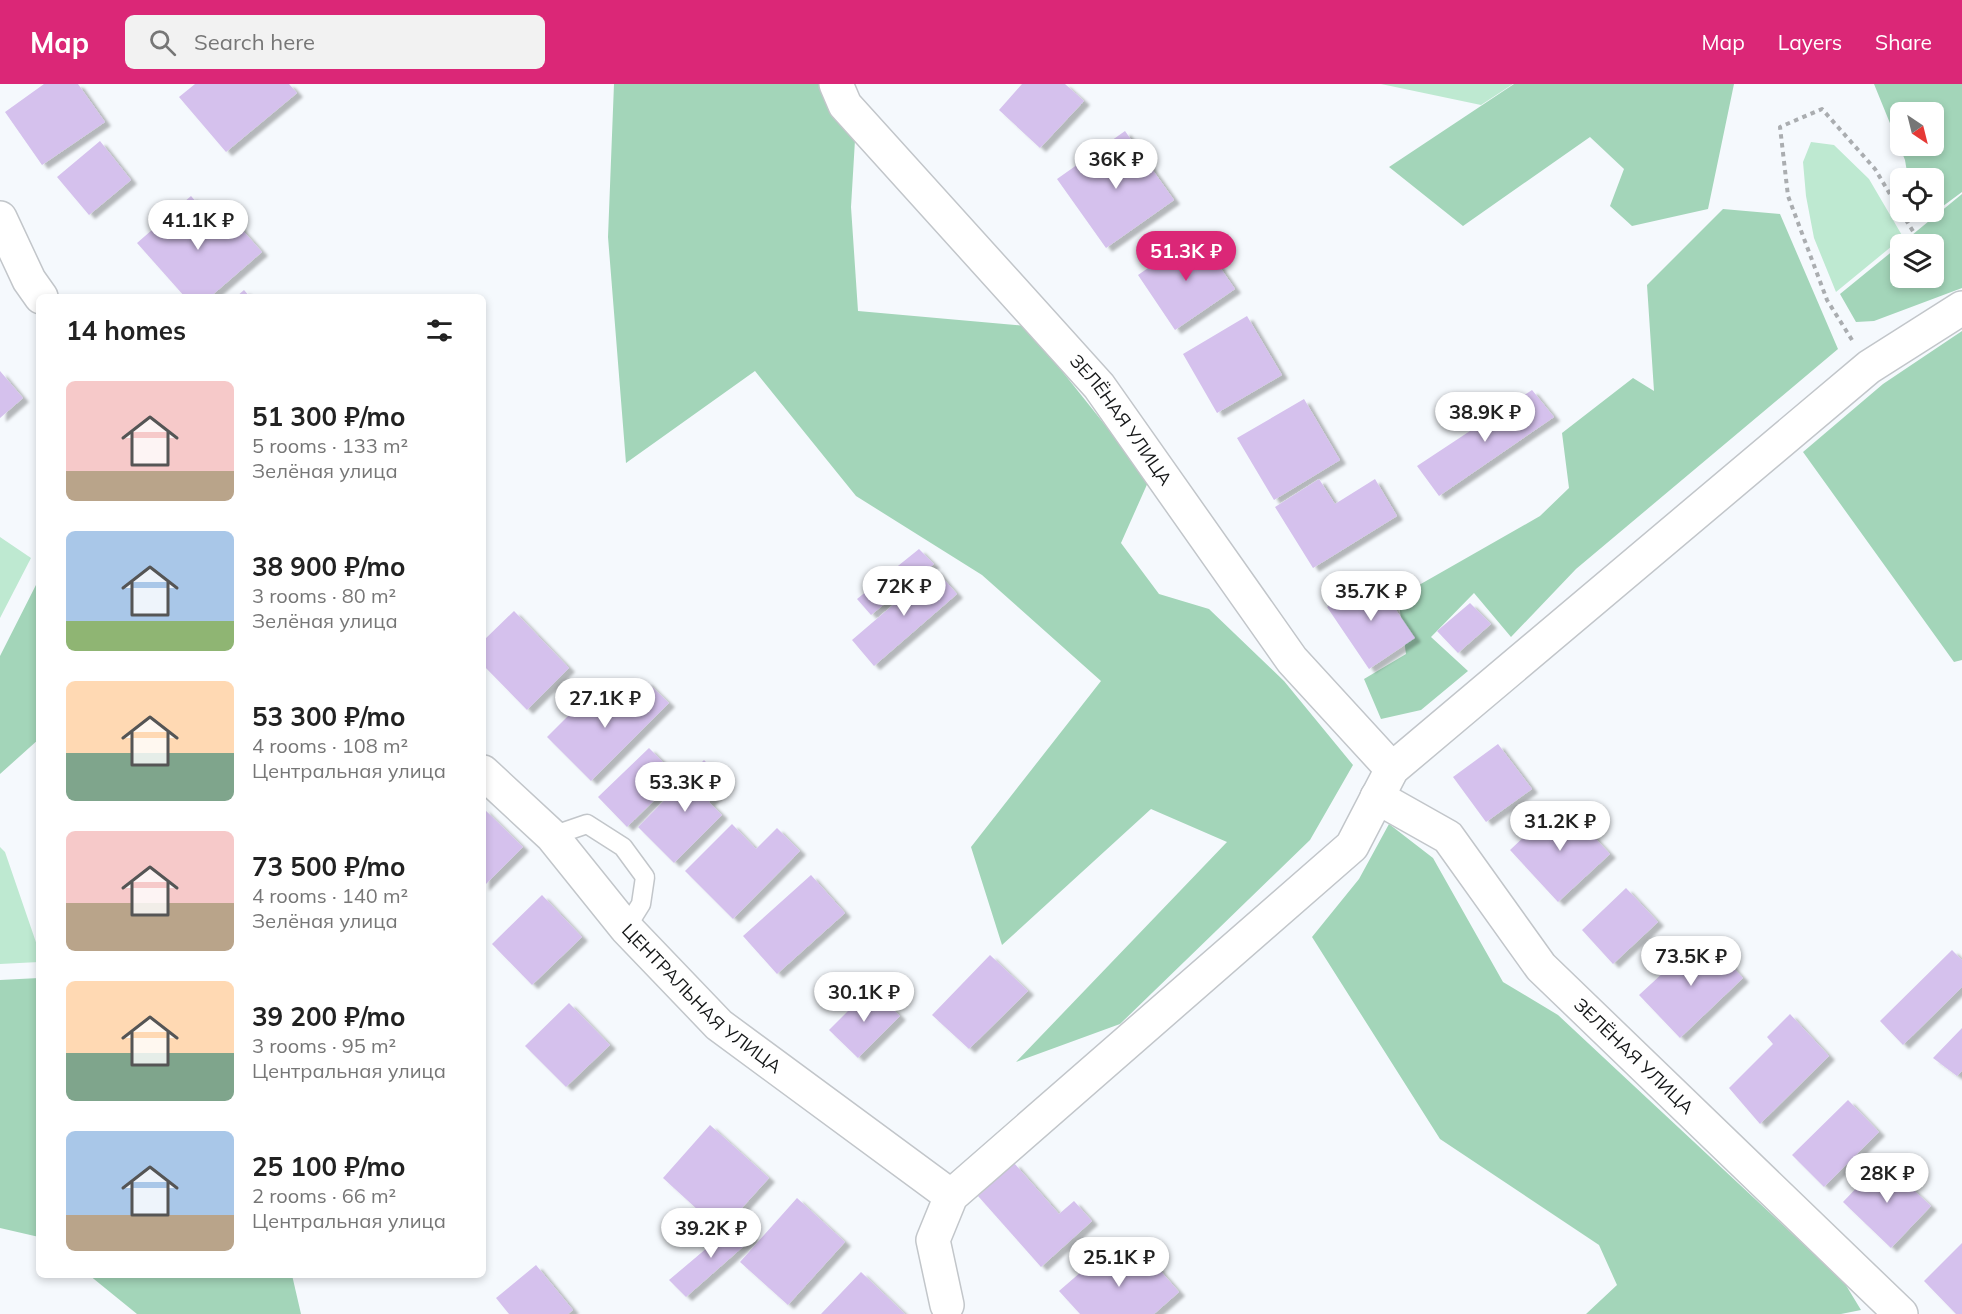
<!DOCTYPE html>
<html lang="en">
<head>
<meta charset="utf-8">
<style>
  :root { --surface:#fff; --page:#f2f2f2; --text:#222; --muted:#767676; --accent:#db2777 }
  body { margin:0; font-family:Mulish,sans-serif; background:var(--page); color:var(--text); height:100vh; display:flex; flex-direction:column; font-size:22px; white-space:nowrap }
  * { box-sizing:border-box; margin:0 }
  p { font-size:20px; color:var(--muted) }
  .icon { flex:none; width:33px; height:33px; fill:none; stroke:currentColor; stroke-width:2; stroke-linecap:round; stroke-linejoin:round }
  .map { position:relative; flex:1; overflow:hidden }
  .side { position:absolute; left:36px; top:210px; width:450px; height:984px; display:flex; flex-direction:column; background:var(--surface); border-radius:9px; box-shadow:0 3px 9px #0003 }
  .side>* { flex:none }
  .needle { width:39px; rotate:145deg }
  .controls { position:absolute; left:1890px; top:18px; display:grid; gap:12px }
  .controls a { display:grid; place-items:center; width:54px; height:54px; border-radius:9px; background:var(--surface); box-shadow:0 3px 9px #0003; font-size:30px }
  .price { position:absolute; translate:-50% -51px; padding:0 14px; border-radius:21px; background:#fff; color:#222; font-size:20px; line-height:39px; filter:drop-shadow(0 2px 3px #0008) }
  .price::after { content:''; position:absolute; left:50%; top:36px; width:18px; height:14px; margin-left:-9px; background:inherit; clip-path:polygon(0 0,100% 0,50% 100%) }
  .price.current { background:var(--accent); color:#fff }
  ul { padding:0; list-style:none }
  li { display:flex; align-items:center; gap:18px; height:150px; padding:0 30px }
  li span { display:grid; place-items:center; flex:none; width:168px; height:120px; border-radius:9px; color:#555 }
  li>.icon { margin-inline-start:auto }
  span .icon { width:72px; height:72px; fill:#fffc; stroke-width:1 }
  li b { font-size:26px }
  h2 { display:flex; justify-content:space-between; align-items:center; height:72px; padding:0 30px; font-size:26px }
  header { display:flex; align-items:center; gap:36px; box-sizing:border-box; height:84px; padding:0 30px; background:var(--accent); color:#fff }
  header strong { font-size:28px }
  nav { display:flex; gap:33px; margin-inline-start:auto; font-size:21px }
  .search { width:420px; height:54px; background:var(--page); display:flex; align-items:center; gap:15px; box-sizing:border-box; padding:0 21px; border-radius:9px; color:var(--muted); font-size:22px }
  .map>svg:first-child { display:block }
  .green { fill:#bee9d1 }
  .forest { fill:#a3d5b9; fill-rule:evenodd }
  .building { fill:#d5c1ed; filter:url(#shadow) }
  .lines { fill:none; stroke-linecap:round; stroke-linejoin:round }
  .service-casing { stroke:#c2c6ca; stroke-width:21 }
  .minor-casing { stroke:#c2c6ca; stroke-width:36 }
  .tertiary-casing { stroke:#c2c6ca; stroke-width:36 }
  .path { stroke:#aaadb0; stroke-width:4; stroke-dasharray:4.5 4.5; stroke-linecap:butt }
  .service { stroke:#fff; stroke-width:18 }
  .minor { stroke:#fff; stroke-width:33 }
  .tertiary { stroke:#fff; stroke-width:33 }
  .labels { text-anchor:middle; stroke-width:4.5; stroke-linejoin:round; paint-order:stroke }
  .street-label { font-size:18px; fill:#151718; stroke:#f5f9fd }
</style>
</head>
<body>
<header>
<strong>Map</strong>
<div class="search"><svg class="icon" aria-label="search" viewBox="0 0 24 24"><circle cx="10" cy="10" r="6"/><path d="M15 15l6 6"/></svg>Search here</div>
<nav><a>Map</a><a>Layers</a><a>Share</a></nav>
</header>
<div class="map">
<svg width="1962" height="1230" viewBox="0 0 1962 1230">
  <defs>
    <filter id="shadow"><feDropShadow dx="6" dy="4" stdDeviation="1.5" flood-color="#0004"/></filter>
  </defs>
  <rect width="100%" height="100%" fill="#f5f9fd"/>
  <!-- green -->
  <path class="green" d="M1381,0H1513L1481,21Z
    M1811,58L1834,61L1869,95L1903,153L1836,208L1814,154L1806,112L1803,78Z
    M0,453L31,474L0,534Z
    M0,763L5,768L39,867V878L0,880Z"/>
  <!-- forest -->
  <path class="forest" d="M614,0H819L855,56L851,123L858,227L1026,242L1149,396L1121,459L1159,510L1209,525L1284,597L1353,681L1310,756L1120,940L1016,978L1227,758L1151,725L1002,861L971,763L1101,597L982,491L856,412L755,287L626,379L608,153Z
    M1514,0H1734L1708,125L1632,142L1610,122L1624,85L1590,53L1463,142L1389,83Z
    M1874,0H1962V108L1935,128L1934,94H1908L1905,76ZM1900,28H1934V62H1900Z
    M1962,110V204L1874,237L1856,238L1840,210L1900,161V194H1934V160H1901Z
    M1723,125L1780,130L1838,265L1576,485L1511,553L1474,509L1431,553L1468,587L1421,626L1381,635L1364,595L1406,570L1398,513L1540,432L1569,404L1562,349L1633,294L1654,307L1647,201Z
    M1962,247V576L1954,578L1803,368L1883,300Z
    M39,495V655L0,690V572Z
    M1389,740L1433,774L1503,898L1558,931L1844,1198L1861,1226L1841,1230H1586L1617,1201L1599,1161L1440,1055L1312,853L1359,795Z
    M39,894V1153L0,1144V896Z
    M89,1191H292L301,1230H137Z"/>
  <!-- building -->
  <path class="building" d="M44,0H78L105,38L42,81L5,28Z
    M195,0H289L297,9L226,68L179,13Z
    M1022,0H1065L1084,17L1040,64L999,26Z
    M1125,47L1174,116L1106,164L1057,95Z
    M100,57L131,96L89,131L57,93Z
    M191,112L225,151L237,140L262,168L210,213H185L137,159Z
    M1197,150L1235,205L1175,246L1138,191Z
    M244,206L250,213H236Z
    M1247,232L1282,291L1217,329L1183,270Z
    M0,287L23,314L0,334Z
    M1532,306L1554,333L1439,412L1417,382Z
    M1304,315L1340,376L1274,416L1237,354Z
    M1319,395L1335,420L1375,395L1397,432L1313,484L1275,423Z
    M919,465L934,480L871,531L857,515Z
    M935,485L957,510L874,582L852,556Z
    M1373,492L1415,554L1369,585L1327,523Z
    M1470,519L1491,540L1458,569L1437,547Z
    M514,527L569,584L527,626L483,581V557Z
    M646,597L669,619L591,697L547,653L594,606L616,628Z
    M1498,660L1532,705L1486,738L1453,693Z
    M649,664L678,693L627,743L598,713Z
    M704,676L728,700L709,718L722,731L674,779L638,743Z
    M1561,718L1610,770L1558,818L1510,766Z
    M483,724L523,763L483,803Z
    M732,740L756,765L777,744L800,767L733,835L685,787Z
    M811,791L845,829L777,890L743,852Z
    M1626,804L1658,838L1613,880L1582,846Z
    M542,811L582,853L532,901L492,860Z
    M1703,852L1743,894L1680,954L1639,911Z
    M1952,866L1962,876V903L1903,961L1880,937Z
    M990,871L1028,907L969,965L932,931Z
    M871,904L900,932L858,974L829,946Z
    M569,919L610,961L566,1003L525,962Z
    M1790,930L1829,972L1760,1040L1729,1004L1773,960L1767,953Z
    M1962,944V987L1957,992L1933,974Z
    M1848,1016L1879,1048L1824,1103L1792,1071Z
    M710,1041L769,1094L721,1147L663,1094Z
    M1882,1077L1931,1122L1891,1164L1843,1118Z
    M1014,1079L1059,1130L1074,1117L1092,1137L1041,1183L978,1112Z
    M797,1114L845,1158L788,1221L740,1178Z
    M739,1137L753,1154L686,1213L669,1196Z
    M1962,1159V1230H1956L1924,1197Z
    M1111,1162L1136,1189L1151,1176L1179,1208L1154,1230H1080L1059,1207Z
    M536,1181L573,1226L568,1230H509L496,1214Z
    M861,1188L905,1230H821Z"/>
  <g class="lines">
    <defs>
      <path id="service" d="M552,752L587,740L623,763L645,793L641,820L626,844"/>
      <g id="minor">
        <path id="s1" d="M836,0L845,21L1099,302L1292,576L1392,685"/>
        <path d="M0,134L29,196L41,213"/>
        <path id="s2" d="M483,688L552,752L626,844L719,941L951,1112"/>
        <path id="s3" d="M1377,713L1448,753L1541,883L1901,1230"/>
      </g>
      <path id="tertiary" d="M947,1221L933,1156L951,1112L1352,762L1392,685L1869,283L1962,224"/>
    </defs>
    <!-- service casing -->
    <use href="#service" class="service-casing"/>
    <!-- minor casing -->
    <use href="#minor" class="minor-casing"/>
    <!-- tertiary casing -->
    <use href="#tertiary" class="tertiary-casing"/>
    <!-- path -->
    <path class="path" d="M1901,128L1921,160
      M1934,180L1943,196
      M1852,256L1827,216L1788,112L1780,43L1822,25L1875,85L1900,127"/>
    <!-- service -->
    <use href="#service" class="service"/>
    <!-- minor -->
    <use href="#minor" class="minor"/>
    <!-- tertiary -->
    <use href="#tertiary" class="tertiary"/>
  </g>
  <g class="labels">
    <!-- street labels -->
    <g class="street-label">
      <text dy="6" stroke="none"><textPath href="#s1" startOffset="442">ЗЕЛЁНАЯ УЛИЦА</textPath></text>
      <text dy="6" stroke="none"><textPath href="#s2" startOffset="316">ЦЕНТРАЛЬНАЯ УЛИЦА</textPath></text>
      <text dy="6" stroke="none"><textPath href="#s3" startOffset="370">ЗЕЛЁНАЯ УЛИЦА</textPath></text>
    </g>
  </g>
</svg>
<div class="controls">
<a><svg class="needle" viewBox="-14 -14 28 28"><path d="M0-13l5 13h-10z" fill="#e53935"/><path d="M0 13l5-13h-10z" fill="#767676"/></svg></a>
<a><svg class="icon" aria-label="locate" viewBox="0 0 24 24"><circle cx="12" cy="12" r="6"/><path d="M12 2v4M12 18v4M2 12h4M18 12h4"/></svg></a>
<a><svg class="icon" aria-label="layers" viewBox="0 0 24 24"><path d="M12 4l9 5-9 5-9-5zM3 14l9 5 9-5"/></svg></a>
</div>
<b class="price" style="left:1116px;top:106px">36K ₽</b>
<b class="price" style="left:198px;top:167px">41.1K ₽</b>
<b class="price current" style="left:1186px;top:198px">51.3K ₽</b>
<b class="price" style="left:1485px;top:359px">38.9K ₽</b>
<b class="price" style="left:904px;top:533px">72K ₽</b>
<b class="price" style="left:1371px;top:538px">35.7K ₽</b>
<b class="price" style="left:605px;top:645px">27.1K ₽</b>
<b class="price" style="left:685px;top:729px">53.3K ₽</b>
<b class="price" style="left:1560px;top:768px">31.2K ₽</b>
<b class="price" style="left:1691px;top:903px">73.5K ₽</b>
<b class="price" style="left:864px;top:939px">30.1K ₽</b>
<b class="price" style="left:1887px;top:1120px">28K ₽</b>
<b class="price" style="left:711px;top:1175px">39.2K ₽</b>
<b class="price" style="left:1119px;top:1204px">25.1K ₽</b>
<section class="side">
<h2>14 homes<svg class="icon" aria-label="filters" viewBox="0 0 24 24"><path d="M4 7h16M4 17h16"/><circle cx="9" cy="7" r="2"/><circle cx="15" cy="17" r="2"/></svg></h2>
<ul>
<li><span style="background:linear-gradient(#f6c9c9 75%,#b9a48a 0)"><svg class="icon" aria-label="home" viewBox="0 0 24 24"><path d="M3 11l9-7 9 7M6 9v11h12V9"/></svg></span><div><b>51 300 ₽/mo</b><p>5 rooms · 133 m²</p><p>Зелёная улица</p></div></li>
<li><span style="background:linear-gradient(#a9c7e8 75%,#8fb573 0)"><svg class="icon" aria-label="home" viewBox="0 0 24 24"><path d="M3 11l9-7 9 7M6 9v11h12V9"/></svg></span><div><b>38 900 ₽/mo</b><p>3 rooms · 80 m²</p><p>Зелёная улица</p></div></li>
<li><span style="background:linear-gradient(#ffd9b3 60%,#7fa58c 0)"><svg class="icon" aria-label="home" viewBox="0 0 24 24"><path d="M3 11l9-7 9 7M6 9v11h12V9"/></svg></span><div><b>53 300 ₽/mo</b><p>4 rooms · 108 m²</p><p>Центральная улица</p></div></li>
<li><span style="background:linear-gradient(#f6c9c9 60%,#b9a48a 0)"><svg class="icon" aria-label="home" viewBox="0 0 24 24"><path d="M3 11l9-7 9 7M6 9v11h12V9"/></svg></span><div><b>73 500 ₽/mo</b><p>4 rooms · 140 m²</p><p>Зелёная улица</p></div></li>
<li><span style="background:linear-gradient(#ffd9b3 60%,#7fa58c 0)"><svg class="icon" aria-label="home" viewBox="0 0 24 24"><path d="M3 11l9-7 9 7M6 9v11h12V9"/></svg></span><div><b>39 200 ₽/mo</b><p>3 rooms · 95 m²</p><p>Центральная улица</p></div></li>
<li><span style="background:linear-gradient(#a9c7e8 70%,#b9a48a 0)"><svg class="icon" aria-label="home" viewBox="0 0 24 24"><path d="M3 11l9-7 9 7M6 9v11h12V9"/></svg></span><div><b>25 100 ₽/mo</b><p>2 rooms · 66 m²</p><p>Центральная улица</p></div></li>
</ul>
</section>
</div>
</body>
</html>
